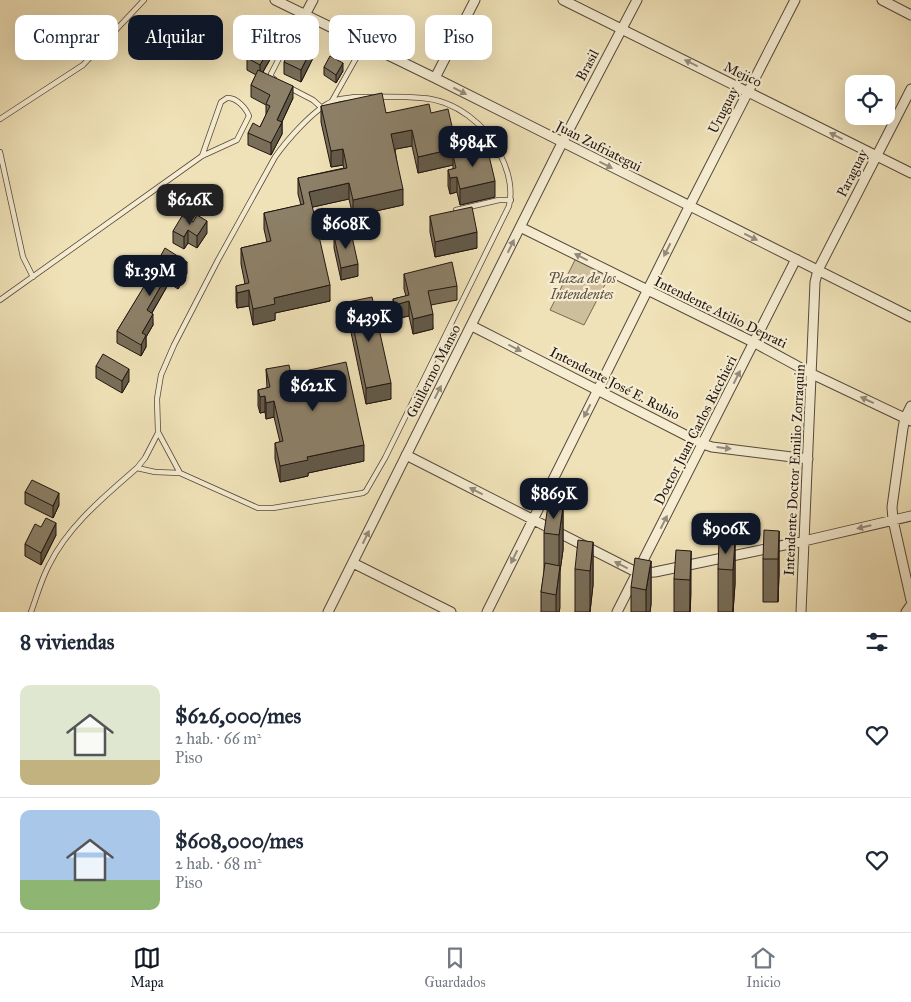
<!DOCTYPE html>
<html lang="es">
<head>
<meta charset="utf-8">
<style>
  :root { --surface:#fff; --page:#f2f2f3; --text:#1f2937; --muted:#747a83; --line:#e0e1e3; --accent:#111827 }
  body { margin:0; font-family:"IM FELL Great Primer",serif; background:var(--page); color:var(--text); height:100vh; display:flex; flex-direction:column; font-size:19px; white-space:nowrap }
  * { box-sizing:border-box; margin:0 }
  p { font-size:16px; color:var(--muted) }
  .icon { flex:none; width:28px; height:28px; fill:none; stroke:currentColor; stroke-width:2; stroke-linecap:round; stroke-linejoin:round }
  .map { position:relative; height:612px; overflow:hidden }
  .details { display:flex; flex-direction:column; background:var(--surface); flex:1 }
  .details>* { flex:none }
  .hud { position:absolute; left:15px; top:15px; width:500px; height:45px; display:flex; gap:10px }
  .buttons { position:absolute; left:845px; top:75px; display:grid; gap:10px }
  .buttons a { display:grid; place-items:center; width:50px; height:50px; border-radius:10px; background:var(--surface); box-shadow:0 5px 20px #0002; font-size:25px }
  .price { position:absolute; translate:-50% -42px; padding:0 11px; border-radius:10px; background:var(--accent); color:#fff; font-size:16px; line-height:32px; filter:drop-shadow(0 1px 2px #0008) }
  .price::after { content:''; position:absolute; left:50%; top:30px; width:15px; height:11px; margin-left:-8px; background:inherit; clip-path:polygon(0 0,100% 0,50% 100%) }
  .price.on { background:#222; color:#fff }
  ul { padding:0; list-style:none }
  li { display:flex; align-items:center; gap:15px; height:125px; padding:0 20px }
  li+li { border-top:1px solid var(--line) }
  li span { display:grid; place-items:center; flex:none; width:140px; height:100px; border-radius:10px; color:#555 }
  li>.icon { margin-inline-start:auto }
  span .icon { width:60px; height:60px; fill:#fffc; stroke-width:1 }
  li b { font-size:21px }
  h2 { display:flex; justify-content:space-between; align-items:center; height:60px; padding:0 20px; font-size:21px }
  .chip { padding:0 18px; border-radius:10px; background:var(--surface); box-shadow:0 5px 20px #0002; font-size:18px; line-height:45px }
  .chip.on { background:var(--accent); color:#fff }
  .dock { display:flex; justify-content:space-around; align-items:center; height:70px; border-top:1px solid var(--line); background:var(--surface); font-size:14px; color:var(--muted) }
  .dock a { display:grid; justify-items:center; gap:2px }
  .dock .on { color:var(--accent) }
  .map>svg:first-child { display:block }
  .green { fill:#cdbf9c; stroke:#766a56 }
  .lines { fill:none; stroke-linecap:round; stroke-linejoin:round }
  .service-casing { stroke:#54483b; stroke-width:6 }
  .minor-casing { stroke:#54483b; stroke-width:11 }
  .service { stroke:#f5ecd1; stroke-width:4.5 }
  .minor { stroke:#f5ecd1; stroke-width:9 }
  .wall { fill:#786e59; stroke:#201511 }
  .shaded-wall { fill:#625a49; stroke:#201511 }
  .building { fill:#8c8068; stroke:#201511 }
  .oneway { fill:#958b7b }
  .labels { text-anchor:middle; stroke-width:4.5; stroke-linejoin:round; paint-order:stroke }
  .street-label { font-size:14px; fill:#201511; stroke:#f5ecd1 }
  .park-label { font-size:14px; font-style:italic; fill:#5d5042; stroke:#f5ecd1 }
</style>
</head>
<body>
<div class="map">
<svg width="911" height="612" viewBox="0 0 911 612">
  <rect width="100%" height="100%" fill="#f0e2b8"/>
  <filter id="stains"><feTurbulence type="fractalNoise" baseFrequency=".004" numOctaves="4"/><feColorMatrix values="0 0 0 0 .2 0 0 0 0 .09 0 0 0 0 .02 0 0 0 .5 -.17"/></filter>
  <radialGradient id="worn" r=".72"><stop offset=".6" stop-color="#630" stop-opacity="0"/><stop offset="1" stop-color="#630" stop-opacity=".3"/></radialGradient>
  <!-- green -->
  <path class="green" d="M576,258L610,275L584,325L550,310Z"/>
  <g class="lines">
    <defs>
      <path id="service" d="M274,79L271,77V74L294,29
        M290,88L313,100L322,108
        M356,97C378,97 400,96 422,98C455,100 487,125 500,154C508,170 513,189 509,206L385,458L366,491L363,493L273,508H258L180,473L158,432L157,399L161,375L174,345L218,260L275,157C287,140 314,109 333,101C340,98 349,98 356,97Z
        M332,101L364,44
        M0,119L83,65L144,0
        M0,152L23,257L33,277
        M456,210L499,200H511
        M0,300L202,156L237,140L249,116C246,108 236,97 227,98L221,102L202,156
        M137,468L145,458L158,433
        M31,612C37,596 41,580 49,565C69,525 104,497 137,468L155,472L180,473"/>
      <path id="minor" d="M275,0L435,78L911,317
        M563,0L911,173
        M882,0L911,15
        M305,15L313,0
        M435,78L475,0
        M520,227L755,343L812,374L911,421
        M472,326L703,444L712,447L808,459
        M911,406L905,418L903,428L892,507L893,520L911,600
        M406,455L638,573L655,572L804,541L911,516
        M353,563L451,612
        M328,612L562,143L637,0
        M487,612L689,207L795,0
        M617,612L796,259
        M801,612L815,282L818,270L911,89
        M906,612L911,605"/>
    </defs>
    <!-- service casing -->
    <use href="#service" class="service-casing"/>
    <!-- minor casing -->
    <use href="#minor" class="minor-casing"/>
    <!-- service -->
    <use href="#service" class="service"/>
    <!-- minor -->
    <use href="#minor" class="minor"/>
  </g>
  <!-- wall -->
  <path class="wall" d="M280,42L263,72L293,98L282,122V134L271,155L248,145V133L260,127L266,115V105L251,97V85L256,75L247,70V58Z
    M318,48L301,82L284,74V62Z
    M324,67L343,71L336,83L324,75Z
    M321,106L386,113H431L457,154L495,197L460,205L457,192L450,194L448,186V170L453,169V165L418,173L412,146L395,149L403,205L353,216L349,199L312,207L330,301L275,313V320L253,325L249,306L237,308L236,302V286L245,284L241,264V248L267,242L264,229V213L301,205L298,194V178L344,168L343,165L331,167L321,122Z
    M430,216L477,248L435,257L430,232Z
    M193,222L207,233L197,248L188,243L184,249L173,243V231Z
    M334,236L358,276L341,280L334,248Z
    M156,264L187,273L178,289L169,283L152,313L153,325L146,337V347L141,356L117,343V331L156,268Z
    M404,274L457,286V300L431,305L433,329L413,334L409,316L395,319L393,313V299L406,296L404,289Z
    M348,302L391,399L366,404L348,318Z
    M96,366L129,381L122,393L96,378Z
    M266,369L291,374L364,461L308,473V476L280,482L275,459V443L280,442L274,417L266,419L265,412L260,413L258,406V390L267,388Z
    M25,492L59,505L53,518L25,504Z
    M563,507V550L560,571L559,612H541V592L544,573V533Z
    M779,531V574L778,602H763V559Z
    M56,535L41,565L25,556V544Z
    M735,541V584L733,612H718V569Z
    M593,542V585L590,612H575V569Z
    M691,551L690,612H674V579Z
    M651,561V604L650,612H631V587Z"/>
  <!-- shaded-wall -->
  <path class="shaded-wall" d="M280,30V42L260,77V65Z
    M318,36V48L301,82V70Z
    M343,63V71L336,83V75Z
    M293,86V98L279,128L282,122V134L271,155V143L277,120Z
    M412,130V146L391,150V134Z
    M457,148V164L453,155V165L418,173V157Z
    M343,149V165L331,167V151Z
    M457,177V192L450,194V178Z
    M495,181V197L460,205V189Z
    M349,183V199L309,208V192Z
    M403,189V205L353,216V200Z
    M207,221V233L197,248V236Z
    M188,230V243L184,249V237Z
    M477,232V248L435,257V242Z
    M187,262V273L178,289V277Z
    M358,264V276L341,280V268Z
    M169,272V283L147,321V310Z
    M330,285V301L275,313V320L253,325V309L274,298Z
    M249,290V306L237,308V293Z
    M409,301V316L395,319V305Z
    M153,314V325L146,337V347L141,356L142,333Z
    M433,314V329L413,334V319Z
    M129,369V381L122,393V381Z
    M391,383V399L366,404V388Z
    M265,396V412L260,413V397Z
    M274,401V417L266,419V403Z
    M364,445V461L308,473V476L280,482V466L307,457Z
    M59,493V505L53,518V506Z
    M563,507V550L560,571V608L559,612H556V595L559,572V535Z
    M56,523V535L41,565V553Z
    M779,531V574L778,602V559Z
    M735,541V584L733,612V570Z
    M593,542V585L590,612V571Z
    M691,551V594L690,612V580Z
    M651,561V604L650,612H646V590Z"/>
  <!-- building -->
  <path class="building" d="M266,22L280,30L260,65L247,58Z
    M301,27L318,36L301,70L284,62Z
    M330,56L343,63L336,75L324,67Z
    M258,70L293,86L277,120L282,122L271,143L248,133L253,123L260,127L270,106L266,104L270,95L251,85Z
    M382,93L386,113L429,104L431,113L448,109L457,148L418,157L412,130L391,134L403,189L353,200L349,183L309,192L330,285L274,298L275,304L253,309L249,290L237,293L236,286L249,283L241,248L271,241L264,213L304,204L298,178L347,168L343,149L331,151L321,106Z
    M487,147L495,181L460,189L457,177L450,178L448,170L456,168L453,155Z
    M472,207L477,232L435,242L430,216Z
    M197,215L207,221L197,236L188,230L184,237L173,231L182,216L193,222Z
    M351,232L358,264L341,268L334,236Z
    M165,248L187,262L178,277L169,272L147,310L153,314L142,333L146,335L141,345L117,331L157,265L156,264Z
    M452,262L457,286L428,291L433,314L413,319L409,301L395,305L393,299L409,295L404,274Z
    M372,297L391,383L366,388L348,302Z
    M103,354L129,369L122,381L96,366Z
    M346,362L364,445L307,457L308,460L280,466L275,443L283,441L274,401L266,403L265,396L260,397L258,390L270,387L266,369L289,365L291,374Z
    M32,480L59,493L53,506L25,492Z
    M548,505L563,507L559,535L544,533Z
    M46,518L56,523L41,553L25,544L35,524L41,527Z
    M764,530L779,531L778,559H763Z
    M578,540L593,542L590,571L575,569Z
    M719,541H735L733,570L718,569Z
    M676,550L691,551L690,580L674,579Z
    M635,558L651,561L646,590L631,587Z
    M545,563L560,566L556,595L541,592Z"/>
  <!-- one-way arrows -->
  <defs><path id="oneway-solid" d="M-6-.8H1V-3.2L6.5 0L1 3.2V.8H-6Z" transform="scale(1.25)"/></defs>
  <g class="oneway">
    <use href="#oneway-solid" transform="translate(691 63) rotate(-154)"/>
    <use href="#oneway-solid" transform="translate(460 91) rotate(27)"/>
    <use href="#oneway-solid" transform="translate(836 136) rotate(-153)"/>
    <use href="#oneway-solid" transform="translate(606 165) rotate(27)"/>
    <use href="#oneway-solid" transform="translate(751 237) rotate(26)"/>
    <use href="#oneway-solid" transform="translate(511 246) rotate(-64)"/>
    <use href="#oneway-solid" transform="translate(667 250) rotate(117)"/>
    <use href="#oneway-solid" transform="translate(581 257) rotate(-153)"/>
    <use href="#oneway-solid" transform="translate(515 348) rotate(27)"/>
    <use href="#oneway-solid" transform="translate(737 377) rotate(-63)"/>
    <use href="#oneway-solid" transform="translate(438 392) rotate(-63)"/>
    <use href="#oneway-solid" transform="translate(867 400) rotate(-155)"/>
    <use href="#oneway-solid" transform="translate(587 411) rotate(117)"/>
    <use href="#oneway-solid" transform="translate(724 448) rotate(7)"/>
    <use href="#oneway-solid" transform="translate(476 491) rotate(-153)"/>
    <use href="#oneway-solid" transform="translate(664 522) rotate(-63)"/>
    <use href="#oneway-solid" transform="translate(864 527) rotate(167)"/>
    <use href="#oneway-solid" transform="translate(366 537) rotate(-64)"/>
    <use href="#oneway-solid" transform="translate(514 557) rotate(116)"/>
    <use href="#oneway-solid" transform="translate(621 565) rotate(-153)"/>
  </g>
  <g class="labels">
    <!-- street labels -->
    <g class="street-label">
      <text transform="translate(587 65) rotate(-62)" y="5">Brasil</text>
      <text transform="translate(743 74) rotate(26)" y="5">Mejico</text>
      <text transform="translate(723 110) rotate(-63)" y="5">Uruguay</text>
      <text transform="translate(599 146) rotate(27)" y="5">Juan Zufriategui</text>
      <text transform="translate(852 173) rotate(-63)" y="5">Paraguay</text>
      <text transform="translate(721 312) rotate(26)" y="5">Intendente Atilio Deprati</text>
      <text transform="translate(433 371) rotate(-63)" y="5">Guillermo Manso</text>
      <text transform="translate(615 383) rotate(27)" y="5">Intendente José E. Rubio</text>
      <text transform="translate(695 430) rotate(-63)" y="5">Doctor Juan Carlos Ricchieri</text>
      <text transform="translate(794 470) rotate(-87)" y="5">Intendente Doctor Emilio Zorraquin</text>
    </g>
    <!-- park labels -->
    <g class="park-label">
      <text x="582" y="283">Plaza de los<tspan x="582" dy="16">Intendentes</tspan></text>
    </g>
  </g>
  <rect width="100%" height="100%" filter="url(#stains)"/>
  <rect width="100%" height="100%" fill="url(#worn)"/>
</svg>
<div class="buttons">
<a><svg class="icon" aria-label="locate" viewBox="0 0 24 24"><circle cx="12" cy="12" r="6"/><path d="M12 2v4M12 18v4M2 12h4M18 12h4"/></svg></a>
</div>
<b class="price" style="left:473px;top:168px">$984K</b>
<b class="price on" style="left:190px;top:226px">$626K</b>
<b class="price" style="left:346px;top:250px">$608K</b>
<b class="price" style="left:150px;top:297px">$1.39M</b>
<b class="price" style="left:369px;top:343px">$439K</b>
<b class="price" style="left:313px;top:412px">$622K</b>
<b class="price" style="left:554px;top:520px">$869K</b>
<b class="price" style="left:726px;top:555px">$906K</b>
<div class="hud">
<a class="chip">Comprar</a>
<a class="chip on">Alquilar</a>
<a class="chip">Filtros</a>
<a class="chip">Nuevo</a>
<a class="chip">Piso</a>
</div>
</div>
<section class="details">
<h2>8 viviendas<svg class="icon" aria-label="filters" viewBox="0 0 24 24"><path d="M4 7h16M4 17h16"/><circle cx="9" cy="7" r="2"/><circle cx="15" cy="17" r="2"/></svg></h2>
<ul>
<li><span style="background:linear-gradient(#dfe7d0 75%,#c2b280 0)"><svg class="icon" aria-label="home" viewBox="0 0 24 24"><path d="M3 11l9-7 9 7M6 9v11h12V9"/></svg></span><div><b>$626,000/mes</b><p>2 hab. · 66 m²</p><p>Piso</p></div><svg class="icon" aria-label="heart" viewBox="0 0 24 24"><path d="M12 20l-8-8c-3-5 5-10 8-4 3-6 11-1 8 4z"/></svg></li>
<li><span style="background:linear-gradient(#a9c7e8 70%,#8fb573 0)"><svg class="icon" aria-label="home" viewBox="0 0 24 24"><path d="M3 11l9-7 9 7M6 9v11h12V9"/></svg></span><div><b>$608,000/mes</b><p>2 hab. · 68 m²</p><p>Piso</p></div><svg class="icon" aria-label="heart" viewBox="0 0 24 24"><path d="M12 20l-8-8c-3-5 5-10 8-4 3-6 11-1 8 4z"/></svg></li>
</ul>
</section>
<nav class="dock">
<a class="on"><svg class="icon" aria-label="map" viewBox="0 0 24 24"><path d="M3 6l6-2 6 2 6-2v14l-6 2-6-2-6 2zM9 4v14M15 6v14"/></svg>Mapa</a>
<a><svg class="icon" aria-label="saved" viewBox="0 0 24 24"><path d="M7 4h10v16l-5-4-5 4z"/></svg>Guardados</a>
<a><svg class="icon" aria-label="home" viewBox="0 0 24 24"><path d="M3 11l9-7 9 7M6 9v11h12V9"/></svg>Inicio</a>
</nav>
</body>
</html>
